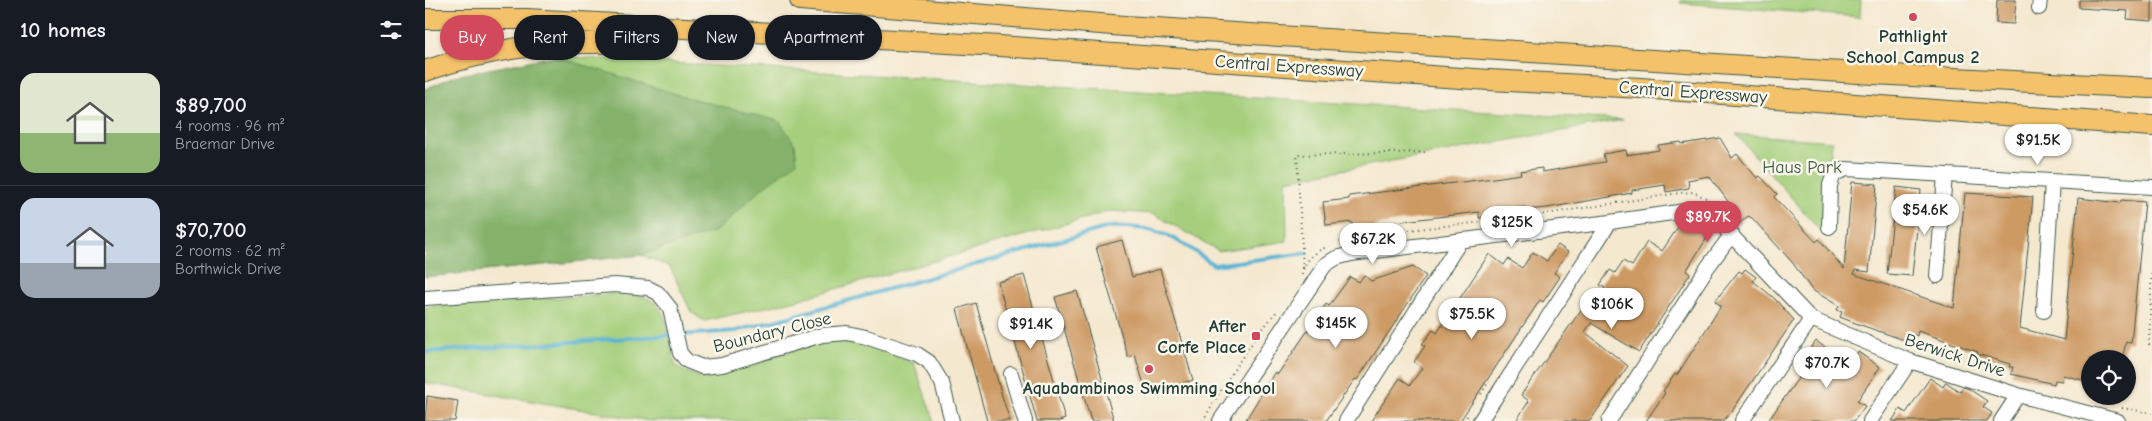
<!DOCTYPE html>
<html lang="en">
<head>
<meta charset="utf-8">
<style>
  :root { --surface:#171b24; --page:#242831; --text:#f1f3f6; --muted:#9ea1a6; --line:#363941; --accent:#d1495b }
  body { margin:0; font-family:"Comic Neue",sans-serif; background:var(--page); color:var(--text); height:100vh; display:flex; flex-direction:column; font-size:19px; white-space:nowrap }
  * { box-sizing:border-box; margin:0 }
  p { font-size:16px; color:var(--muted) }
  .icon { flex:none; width:28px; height:28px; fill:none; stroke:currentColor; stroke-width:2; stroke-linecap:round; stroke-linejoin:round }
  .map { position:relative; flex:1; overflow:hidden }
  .drawer { display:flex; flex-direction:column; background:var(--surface); width:425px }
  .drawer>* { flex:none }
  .banner { position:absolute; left:15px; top:15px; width:475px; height:45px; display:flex; gap:10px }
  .fabs { position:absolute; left:1656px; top:350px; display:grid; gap:10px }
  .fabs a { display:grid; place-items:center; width:55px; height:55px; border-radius:50%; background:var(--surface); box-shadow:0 1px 4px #0004; font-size:25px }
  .price { position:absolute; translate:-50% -42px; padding:0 11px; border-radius:18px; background:#fff; color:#222; font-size:16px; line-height:32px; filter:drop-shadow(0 1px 2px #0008) }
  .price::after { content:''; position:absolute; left:50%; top:30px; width:15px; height:11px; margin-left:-8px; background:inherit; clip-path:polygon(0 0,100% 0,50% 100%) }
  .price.active { background:var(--accent); color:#fff }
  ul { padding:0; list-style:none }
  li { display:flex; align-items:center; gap:15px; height:125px; padding:0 20px }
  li+li { border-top:1px solid var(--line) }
  li span { display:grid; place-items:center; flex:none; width:140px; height:100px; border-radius:15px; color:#555 }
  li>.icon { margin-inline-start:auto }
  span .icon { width:60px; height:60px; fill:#fffc; stroke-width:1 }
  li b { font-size:21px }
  h2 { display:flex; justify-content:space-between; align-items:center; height:60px; padding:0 20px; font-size:21px }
  .chip { padding:0 18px; border-radius:22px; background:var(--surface); box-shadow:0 1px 4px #0004; font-size:18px; line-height:45px }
  .chip.active { background:var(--accent); color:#fff }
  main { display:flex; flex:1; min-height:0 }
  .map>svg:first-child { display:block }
  .green { fill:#a5cf7b; stroke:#628658 }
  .forest { fill:#84b26b; stroke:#527850 }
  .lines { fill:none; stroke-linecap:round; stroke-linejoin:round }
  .stream { stroke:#56b3d4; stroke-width:4 }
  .building { fill:#cd9a63 }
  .minor-casing { stroke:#3f574b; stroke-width:16 }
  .highway-casing { stroke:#3f574b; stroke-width:22 }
  .path { stroke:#3f574b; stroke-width:2; stroke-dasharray:1 4; stroke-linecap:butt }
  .minor { stroke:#fff; stroke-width:14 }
  .highway { stroke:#f3c26a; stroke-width:20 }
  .poi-dot { fill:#d1495b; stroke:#fbf7ec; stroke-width:2 }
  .labels { text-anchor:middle; stroke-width:5; stroke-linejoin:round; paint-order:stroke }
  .poi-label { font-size:18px; font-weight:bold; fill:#1f3d34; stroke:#fbf7ec }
  .street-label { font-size:18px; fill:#1f3d34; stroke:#fbf7ec }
  .park-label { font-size:18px; fill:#3a5a42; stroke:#fbf7ec }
</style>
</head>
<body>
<main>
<section class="drawer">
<h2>10 homes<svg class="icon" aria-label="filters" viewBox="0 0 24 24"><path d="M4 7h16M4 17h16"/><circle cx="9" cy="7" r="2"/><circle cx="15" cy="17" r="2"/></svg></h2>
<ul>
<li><span style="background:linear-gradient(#dfe7d0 60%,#8fb573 0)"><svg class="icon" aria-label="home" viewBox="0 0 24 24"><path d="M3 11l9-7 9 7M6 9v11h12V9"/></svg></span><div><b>$89,700</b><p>4 rooms · 96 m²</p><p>Braemar Drive</p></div></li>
<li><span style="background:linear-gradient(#c9d6e8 65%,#9aa5b1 0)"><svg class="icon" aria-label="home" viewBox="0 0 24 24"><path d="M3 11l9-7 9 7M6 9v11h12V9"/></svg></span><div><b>$70,700</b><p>2 rooms · 62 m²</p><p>Borthwick Drive</p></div></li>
</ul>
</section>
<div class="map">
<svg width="1727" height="421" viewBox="0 0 1727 421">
  <rect width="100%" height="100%" fill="#fbf7ec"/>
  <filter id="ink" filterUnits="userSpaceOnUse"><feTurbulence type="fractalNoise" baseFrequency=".02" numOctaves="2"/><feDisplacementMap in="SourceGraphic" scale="10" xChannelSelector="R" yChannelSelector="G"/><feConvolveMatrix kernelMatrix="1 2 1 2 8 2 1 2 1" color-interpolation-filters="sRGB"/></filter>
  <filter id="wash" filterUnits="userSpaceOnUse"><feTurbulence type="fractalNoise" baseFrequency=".0096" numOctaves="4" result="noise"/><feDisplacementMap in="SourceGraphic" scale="20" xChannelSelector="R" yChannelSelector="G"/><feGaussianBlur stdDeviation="1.12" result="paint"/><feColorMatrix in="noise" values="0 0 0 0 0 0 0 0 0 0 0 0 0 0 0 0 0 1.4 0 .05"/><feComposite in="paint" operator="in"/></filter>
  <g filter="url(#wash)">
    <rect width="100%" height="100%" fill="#f4e8cf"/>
    <!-- green -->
    <path class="green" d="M1256,0H1436L1435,17L1255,3Z
      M129,56L1198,120L861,180L862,241L794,251L729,214L686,211L368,301L279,321L266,312L245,267L216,255L0,277V94Z
      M1311,134L1407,141L1400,236Z
      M199,293C246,296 241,326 250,364L256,370L278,378L393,343C426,336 458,352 489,363L509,421H224L0,383V307Z"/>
    <!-- forest -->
    <path class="forest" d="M129,56L264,98L354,121L370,144L372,162L338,187L291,231L216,255L0,277V89L30,76Z"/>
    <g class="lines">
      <!-- stream -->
      <path class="stream" d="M255,335L310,331L354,320L684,227C732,225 751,237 789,265L882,253
        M0,352L248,335"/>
    </g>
    <g id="blocks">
      <!-- building -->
      <path class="building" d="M1572,0H1591L1589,24L1571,23Z
        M1654,0H1727V21L1702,19L1703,11L1654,8Z
        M1295,138L1307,158L1312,154L1332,178L1335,176L1352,194L1349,197L1391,242L1394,239L1419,269L1427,182L1452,184L1444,272L1430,270L1429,274L1529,308L1540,193L1608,197L1595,328L1639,340L1653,198L1695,203L1696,200L1720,202L1706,343L1701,342L1697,359H1665V382L1638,375L1637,381L1630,380L1629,384L1586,374L1588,367H1584L1585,364L1552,354L1553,352L1493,331L1492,336L1487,334L1485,342L1433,324L1415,317L1417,312L1412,310L1414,306L1387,290L1367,262L1327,218L1323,216L1314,224L1301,209L1305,204L1284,176L1263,180L1264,188L1241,192L1240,185L1207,190V193L1122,208L1100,210V207L1067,212L1068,216L1054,218V212L978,221L950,226L951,231L929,234L927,222L901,225L898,202L924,199V196L1069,178L1096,174L1095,171L1117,168V172L1160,165L1180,162L1178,154L1201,150L1202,155L1234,150L1233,145L1256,142L1257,144Z
        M1471,187L1496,190L1487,276L1462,274Z
        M1266,219L1272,220L1287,230L1261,271L1265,274L1214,352L1166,323L1160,332L1203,366L1165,421H1091L1104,401L1096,395L1163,300L1170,304L1180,288L1175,285L1185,270L1190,273L1198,261L1207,266L1222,242L1237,251L1255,224Z
        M697,240L707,277L735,269L768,380L722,394L710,355L703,357L671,247Z
        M1133,245L1143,252L1129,273L1135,277L1118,302L1115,300L1035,421H946L975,378L985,385L997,368L989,362L1000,346L997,344L1008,330L1012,333L1064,254L1079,265L1083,259L1097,268L1108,252L1122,261Z
        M988,267L1001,276L932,380L930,379L901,421H820L850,372L853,374L901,304L904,306L925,277L934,282L939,275L946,281Z
        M1320,269L1331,277L1328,281L1349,298L1369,320L1307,411L1298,421H1221L1240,393L1238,391L1250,374L1252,375L1296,306L1290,301L1314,271L1317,273Z
        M599,275L640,419L634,421H612L573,282Z
        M652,291L689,421H666L630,297Z
        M551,303L577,396L585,421H562L532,309Z
        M1391,341L1424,364L1433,352L1455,367L1432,401L1440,406L1429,421H1343L1384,363L1378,359Z
        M1505,378L1518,387L1521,382L1535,392L1538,387L1544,389L1562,401L1558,407L1567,413L1562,421H1467L1475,409L1481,413Z
        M2,396L33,401L30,421H0Z"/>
    </g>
  </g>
  <g filter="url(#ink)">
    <use href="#blocks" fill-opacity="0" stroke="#3f574b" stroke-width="1"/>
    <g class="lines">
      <defs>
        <path id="minor" d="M1614,8L1615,0
          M1404,227L1405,185L1409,174L1421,169L1727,187
          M1512,276L1520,175
          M0,298L190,285L223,288L233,293L245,308L255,353L262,361L277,367L297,365L397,335L422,333L441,337L492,354L504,362L517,383L527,421
          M1619,311L1627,181
          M586,374L600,421
          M795,421L900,265L911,258L926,254L1185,222L1267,210L1283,213L1291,219L1386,319L1485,361L1593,395L1693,421
          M921,421L1036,240
          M1055,421L1185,222
          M1184,421L1282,268L1307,234
          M1317,421L1386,319
          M1445,421L1485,361
          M1576,421L1593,395"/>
        <path id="highway" d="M375,0L700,26L1448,74L1727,88
          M0,19H102L575,46L1064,80L1216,88L1727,126
          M0,71C74,45 130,42 208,43L222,40L243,31"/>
      </defs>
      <!-- minor casing -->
      <use href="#minor" class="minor-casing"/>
      <!-- highway casing -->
      <use href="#highway" class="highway-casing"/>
      <!-- path -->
      <path class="path" d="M915,242L955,233L1095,218L1254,193L1268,192L1283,199
        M1727,264L1724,344H1727
        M878,268L872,155L1002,152
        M877,274C879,260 891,251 904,246
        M1056,394L1064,381
        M1697,408L1727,413
        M778,421C800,382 824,344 853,310
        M1039,421L1043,415"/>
      <!-- minor -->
      <use href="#minor" class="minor"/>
      <!-- highway -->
      <use href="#highway" class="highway"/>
    </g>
  </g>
  <!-- markers -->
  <g class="poi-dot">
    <circle cx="1488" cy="17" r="5"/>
    <rect x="826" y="331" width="10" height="10" rx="2.5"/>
    <circle cx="724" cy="369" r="5"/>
  </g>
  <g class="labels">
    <!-- poi labels -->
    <g class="poi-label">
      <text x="1488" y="42">Pathlight<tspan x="1488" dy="21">School Campus 2</tspan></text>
      <text x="821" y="332" text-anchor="end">After<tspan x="821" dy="21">Corfe Place</tspan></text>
      <text x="724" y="394">Aquabambinos Swimming School</text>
    </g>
    <!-- street labels -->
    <g class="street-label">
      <text transform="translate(864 66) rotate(4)" y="6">Central Expressway</text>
      <text transform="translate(1268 92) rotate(4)" y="6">Central Expressway</text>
      <text transform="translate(347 332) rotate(-14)" y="6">Boundary Close</text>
      <text transform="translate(1530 355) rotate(18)" y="6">Berwick Drive</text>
    </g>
    <!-- park labels -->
    <g class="park-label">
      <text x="1377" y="173">Haus Park</text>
    </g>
  </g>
</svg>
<div class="fabs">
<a><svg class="icon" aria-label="locate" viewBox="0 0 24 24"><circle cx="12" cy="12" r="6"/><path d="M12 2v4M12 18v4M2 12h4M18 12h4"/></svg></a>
</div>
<b class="price" style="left:1613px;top:166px">$91.5K</b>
<b class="price" style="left:1500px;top:236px">$54.6K</b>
<b class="price active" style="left:1283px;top:243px">$89.7K</b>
<b class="price" style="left:1087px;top:248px">$125K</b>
<b class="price" style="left:948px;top:265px">$67.2K</b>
<b class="price" style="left:1187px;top:330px">$106K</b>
<b class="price" style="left:1047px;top:340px">$75.5K</b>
<b class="price" style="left:911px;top:349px">$145K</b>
<b class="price" style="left:606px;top:350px">$91.4K</b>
<b class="price" style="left:1402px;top:389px">$70.7K</b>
<div class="banner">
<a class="chip active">Buy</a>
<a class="chip">Rent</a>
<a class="chip">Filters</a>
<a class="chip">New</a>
<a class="chip">Apartment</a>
</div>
</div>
</main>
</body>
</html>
